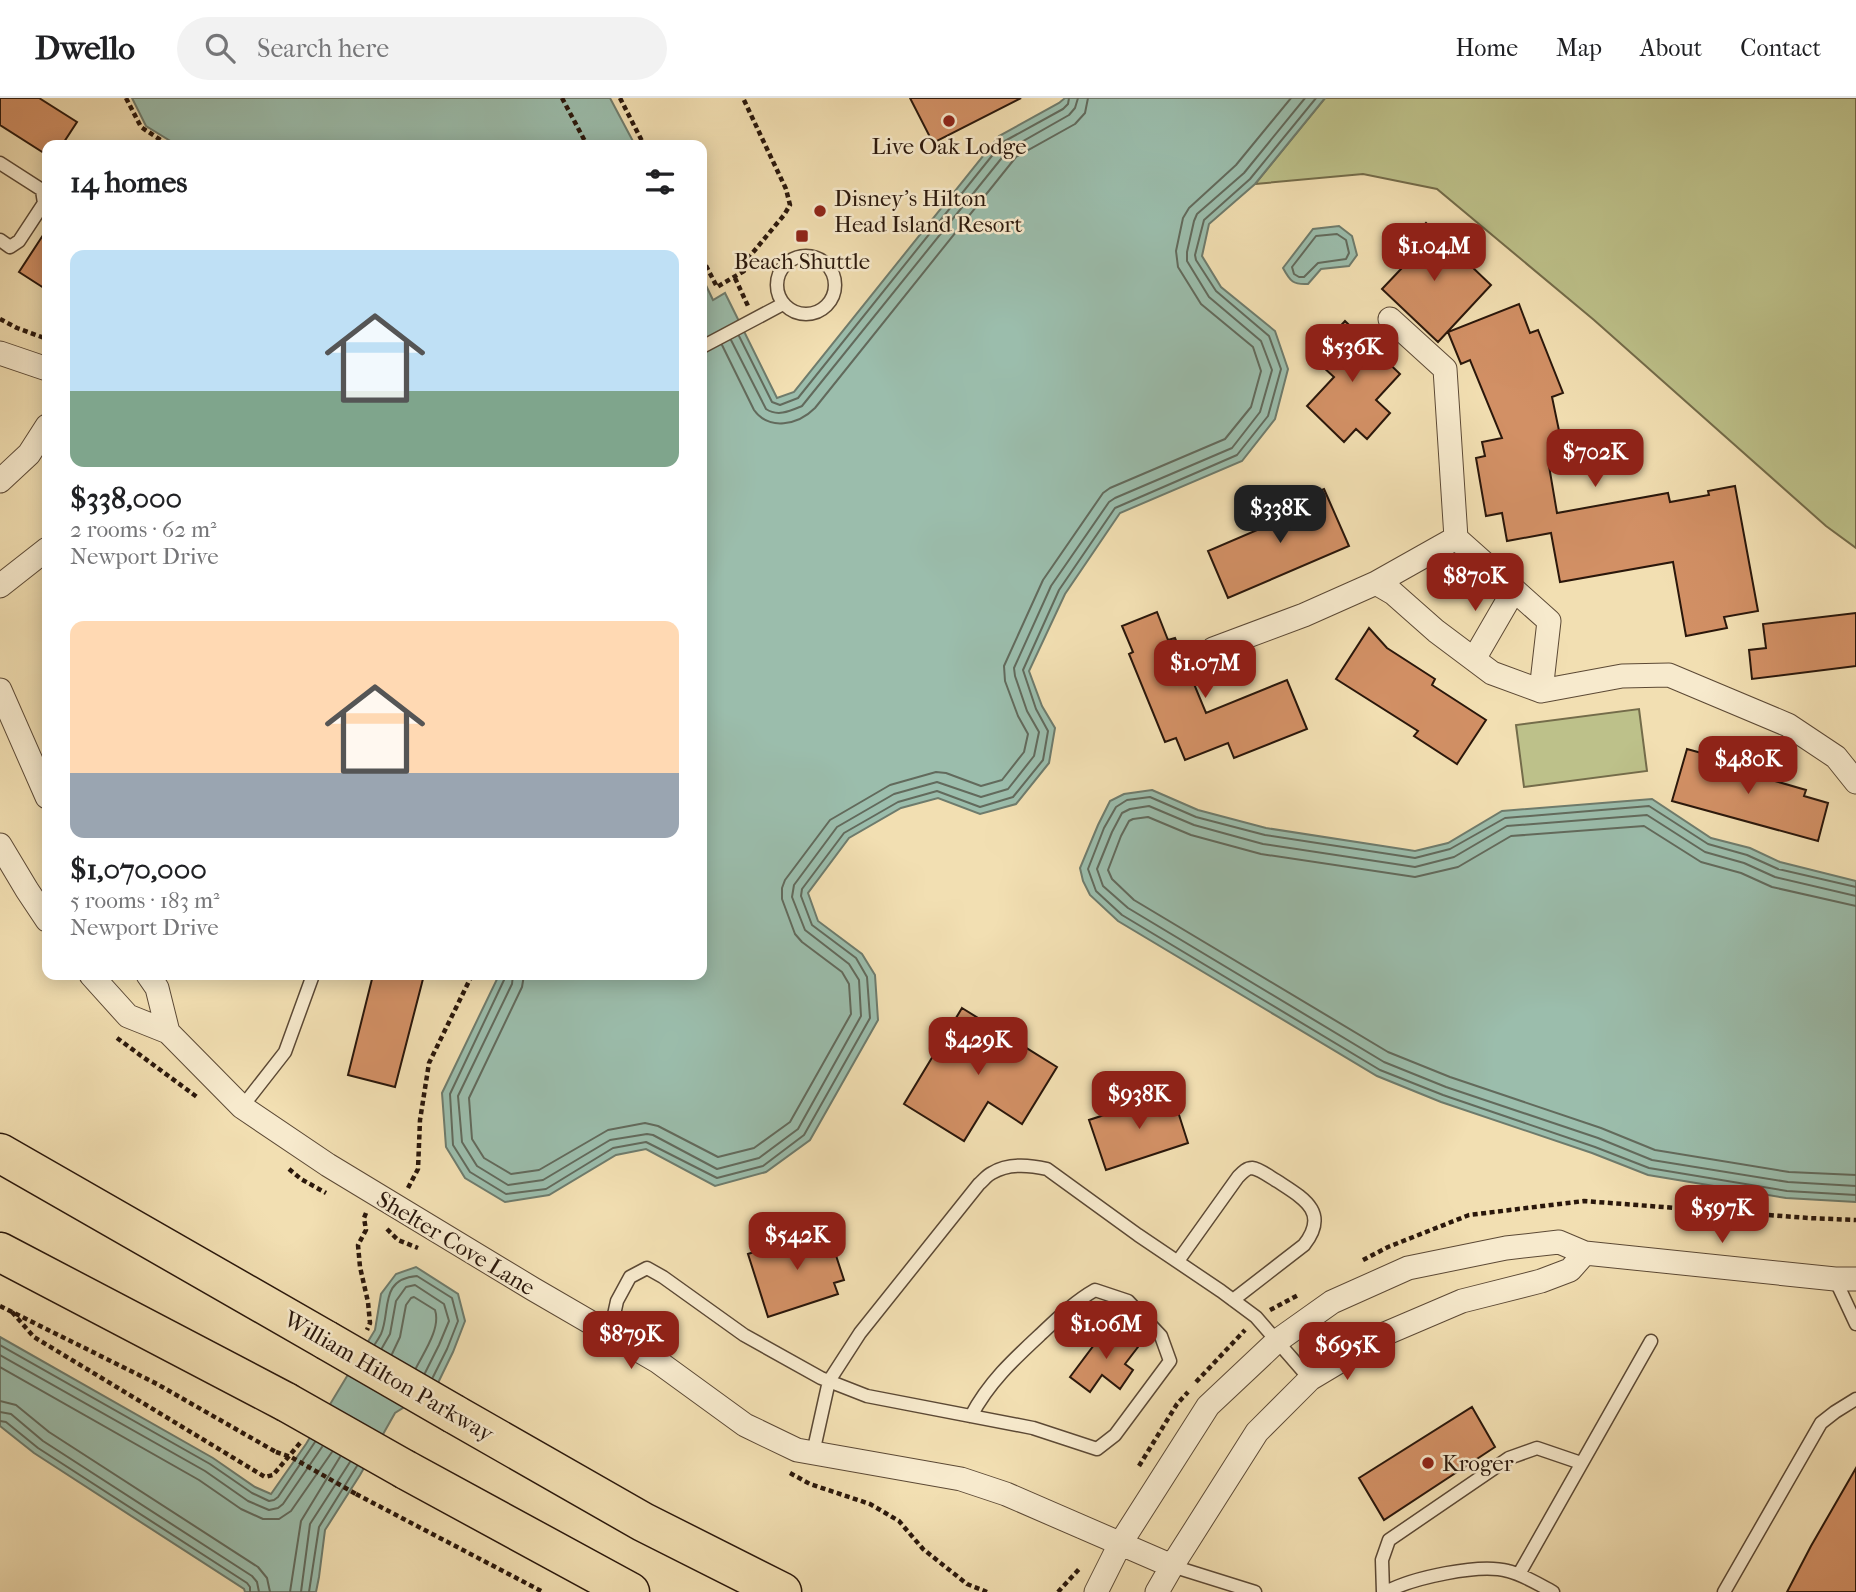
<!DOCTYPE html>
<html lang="en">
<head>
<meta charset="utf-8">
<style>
  :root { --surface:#fff; --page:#f2f2f2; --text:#202124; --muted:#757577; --line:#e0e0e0; --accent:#8f2418 }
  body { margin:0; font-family:"IM FELL French Canon",serif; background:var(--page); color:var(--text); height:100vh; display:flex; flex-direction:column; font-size:26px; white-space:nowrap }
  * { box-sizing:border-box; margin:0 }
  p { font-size:23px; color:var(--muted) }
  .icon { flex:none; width:38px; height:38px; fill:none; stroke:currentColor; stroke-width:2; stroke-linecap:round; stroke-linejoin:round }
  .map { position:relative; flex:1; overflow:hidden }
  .details { position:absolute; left:42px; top:42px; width:665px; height:840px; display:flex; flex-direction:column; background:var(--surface); border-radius:14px; box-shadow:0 4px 18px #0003 }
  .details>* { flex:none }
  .price { position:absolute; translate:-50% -60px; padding:0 16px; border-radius:14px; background:var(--accent); color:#fff; font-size:23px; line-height:46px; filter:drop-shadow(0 2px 4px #0008) }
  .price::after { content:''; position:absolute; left:50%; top:42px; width:21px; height:16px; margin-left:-10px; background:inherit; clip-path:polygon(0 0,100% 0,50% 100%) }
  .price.current { background:#222; color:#fff }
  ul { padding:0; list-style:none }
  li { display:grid; align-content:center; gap:14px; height:371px; padding:0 28px }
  li span { display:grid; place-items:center; height:217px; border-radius:14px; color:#555 }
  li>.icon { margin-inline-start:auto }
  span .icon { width:126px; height:126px; fill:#fffc; stroke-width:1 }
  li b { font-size:30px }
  h2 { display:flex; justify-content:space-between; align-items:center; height:84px; padding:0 28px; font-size:30px }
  header { display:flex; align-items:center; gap:42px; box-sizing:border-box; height:98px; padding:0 35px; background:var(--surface); border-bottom:2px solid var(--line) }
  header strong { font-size:33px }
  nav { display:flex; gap:38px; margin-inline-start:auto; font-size:24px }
  .search { width:490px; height:63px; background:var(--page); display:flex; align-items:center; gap:18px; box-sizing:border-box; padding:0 24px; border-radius:38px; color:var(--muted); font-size:26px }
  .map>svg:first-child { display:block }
  .green { fill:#bdc18a; stroke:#746c4a; stroke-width:2 }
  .water { fill:#9bbdac; stroke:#6e7b6c; stroke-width:2 }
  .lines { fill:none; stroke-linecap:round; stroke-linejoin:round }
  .shore { stroke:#626a5c; stroke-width:2 }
  .building { fill:#d29065; stroke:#2a170b; stroke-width:2 }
  .service-casing { stroke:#5c4935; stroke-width:15 }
  .minor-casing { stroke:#5c4935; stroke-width:25 }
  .trunk-casing { stroke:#2a170b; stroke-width:41 }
  .path { stroke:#2a170b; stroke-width:4.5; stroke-dasharray:5 3.5; stroke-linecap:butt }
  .service { stroke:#f7eacd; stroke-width:12 }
  .minor { stroke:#f7eacd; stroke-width:23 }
  .trunk { stroke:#f2dfb2; stroke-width:38 }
  .trunk-bridge-casing { stroke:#2a170b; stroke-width:41; stroke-linecap:butt }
  .path-bridge { stroke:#2a170b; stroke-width:4.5; stroke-dasharray:5 3.5; stroke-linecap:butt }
  .trunk-bridge { stroke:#f2dfb2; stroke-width:38 }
  .poi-dot { fill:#8f2418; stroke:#f7eacd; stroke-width:2.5 }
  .labels { text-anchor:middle; stroke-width:5; stroke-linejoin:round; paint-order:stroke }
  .poi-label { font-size:23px; fill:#2a170b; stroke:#f7eacd }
  .street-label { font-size:23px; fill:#2a170b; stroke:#f7eacd }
</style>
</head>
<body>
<header>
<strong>Dwello</strong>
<div class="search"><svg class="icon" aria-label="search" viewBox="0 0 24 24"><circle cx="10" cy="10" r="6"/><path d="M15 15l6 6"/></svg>Search here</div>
<nav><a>Home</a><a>Map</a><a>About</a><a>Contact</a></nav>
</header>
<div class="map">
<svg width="1856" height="1494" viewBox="0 0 1856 1494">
  <rect width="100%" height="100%" fill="#f2dfb2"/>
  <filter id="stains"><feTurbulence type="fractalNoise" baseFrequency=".00286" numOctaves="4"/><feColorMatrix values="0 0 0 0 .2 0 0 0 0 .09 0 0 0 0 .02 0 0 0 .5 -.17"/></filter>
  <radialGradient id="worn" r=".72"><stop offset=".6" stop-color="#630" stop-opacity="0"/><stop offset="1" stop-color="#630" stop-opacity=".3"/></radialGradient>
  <!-- green -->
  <path class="green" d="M1325,0H1856V450L1826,428L1594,222L1437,91L1363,76L1255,86Z
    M1639,611L1647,673L1524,689L1516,627Z"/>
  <!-- water -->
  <path class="water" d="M132,0H610L635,47H177L146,28Z
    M1065,0H1325L1255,86L1209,126L1202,158L1221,189L1275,233L1288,271L1275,321L1242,363L1120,415L1065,496L1029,573L1042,608L1055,630L1049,665L1016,706L980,716L938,700L901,710L849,740L808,795L818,823L862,856L875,877L878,922L810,1042L766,1074L715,1088L646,1051L616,1057L549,1097L505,1104L465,1080L446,1049L442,995L499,877H702V179L713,202L725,195L777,300L794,294L999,38L1059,5Z
    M1339,128L1352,138L1357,157L1349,168L1321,171L1308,186C1293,187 1290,183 1283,170L1313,131Z
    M1152,692L1198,712L1266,730L1415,753L1448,745L1502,713L1652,701L1711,740L1750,750L1780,764L1856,783V1104L1786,1100L1648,1077L1592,1055L1441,1004L1377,978L1118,823L1090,797L1083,783L1080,770L1098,727L1110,703L1124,696Z
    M416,1169L458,1196L465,1223L453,1254L436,1289L395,1315L360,1377L325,1432L319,1479L316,1494H245L244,1491L34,1355L0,1328V1239L213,1360L255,1389L271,1396L306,1346L375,1232L381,1196L396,1176Z"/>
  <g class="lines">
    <!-- shore -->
    <path class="shore" d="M1337,136L1346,142L1349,155L1346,161L1318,165L1304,179H1299L1294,176L1292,169L1316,138Z
      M739,238L772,304L780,307L798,300L1003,44L1063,11L1068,6L1069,0
      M731,242L766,311C778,319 790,313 802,308L1009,51L1069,17L1075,10L1078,0
      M722,247L754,312C769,333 798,327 815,310L1016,59L1075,26L1085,15L1088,0
      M1856,789L1778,771L1747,757L1708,746L1649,708L1505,720L1450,751L1415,760L1265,737L1196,719L1150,699L1127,702L1116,709L1104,730L1088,771L1096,793L1122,817L1380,972L1443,997L1595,1049L1649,1070L1787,1093L1856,1097
      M1856,798L1775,779L1744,765L1705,754L1647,717L1507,728L1454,759L1415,769L1263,746L1194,727L1149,708L1130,711L1122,715L1112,734L1097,771L1103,788L1128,810L1384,964L1446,989L1598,1040L1652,1062L1788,1084L1856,1088
      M1856,808L1772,789L1741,775L1701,764L1644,728L1511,738L1458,769L1415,779L1261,756L1191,737L1148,719L1133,721L1129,723L1121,738L1108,772L1112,781L1134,802L1388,954L1450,979L1601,1030L1655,1052L1789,1074L1856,1077
      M504,877V882L450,996L453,1047L470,1074L506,1096L546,1091L613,1050L646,1044L717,1080L763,1068L804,1037L870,920L867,879L856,860L812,827L801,798L802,791L844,735L898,704L937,693L980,709L1013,699L1043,662L1048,633L1036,611L1023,572L1059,492L1115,410L1237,357L1268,318L1281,271L1269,238L1216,193L1196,162L1195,157L1204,122L1250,81L1316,0
      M513,877L512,886L458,998L462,1044L477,1068L508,1087L543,1082L610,1042L647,1036L653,1037L717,1071L759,1060L798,1031L861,918L859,882L849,866L805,832L792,799L794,787L837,729L894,696L937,684L981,699L1008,691L1034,658L1039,634L1027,613L1015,578L1014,570L1051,488L1109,404L1115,400L1232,350L1260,314L1272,272L1261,243L1209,199L1187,163V154L1194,123L1197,116L1244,75L1305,0
      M524,877L522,889L469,1000L472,1041L484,1060L511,1076L539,1072L608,1032L645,1025L658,1028L718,1059L754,1050L790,1024L851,916L849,886L842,874L802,844L795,836L782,801V790L785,782L830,722L890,687L936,674L946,675L981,688L1002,682L1024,654L1028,636L1018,618L1005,583L1004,568L1043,482L1103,395L1110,390L1225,341L1251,309L1261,273L1253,249L1201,206L1178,169L1176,153L1183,120L1189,110L1236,67L1291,0
      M375,1246C377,1243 379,1240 381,1236C391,1213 379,1181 417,1178L452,1200L458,1223L447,1251L433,1279
      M0,1247L210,1366L252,1395L269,1403L274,1402L278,1399L315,1344
      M382,1250L390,1236L396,1203L406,1189L415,1187L444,1206L449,1223L439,1247L425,1275
      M392,1256L400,1239L406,1207L411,1200L414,1199L435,1212C441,1230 424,1254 416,1270
      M0,1257L205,1373L248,1403L269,1412L278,1410L283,1406L322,1349
      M0,1269L199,1382L241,1411L263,1421H279L291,1413L332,1354
      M0,1303L16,1307L49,1334L258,1469L267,1480L270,1494
      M0,1314L11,1316L43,1343L252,1478L257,1484L259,1494
      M0,1323L6,1324L38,1350L247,1485L250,1489V1494
      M290,1494L301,1423L340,1359
      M301,1494L310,1426L350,1364
      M309,1494L319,1429L357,1368"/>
  </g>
  <!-- building -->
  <path class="building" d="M0,0H39L77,24L62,47H47V57L0,27Z
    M910,0H1021L933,45Z
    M1426,125L1491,187L1438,244L1382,191L1401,171L1391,162Z
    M47,131V192L19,174Z
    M1519,206L1530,235L1538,232L1563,295L1552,299L1562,347L1550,349L1554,366L1549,368L1557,415L1668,395L1670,404L1709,397L1708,393L1735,388L1758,513L1724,519L1727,530L1686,538L1673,464L1560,484L1551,435L1507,443L1502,415L1486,418L1476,360L1485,358L1482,344L1502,340L1470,262L1461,266L1448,234Z
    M1345,223L1400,276L1376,302L1390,315L1367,341L1356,331L1344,344L1307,308L1334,279L1312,259Z
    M1324,391L1349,448L1228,500L1208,453L1283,421L1278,410Z
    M1157,514L1168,542L1175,540L1206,615L1287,582L1307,631L1234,660L1228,645L1185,662L1176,640L1165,644L1129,556L1133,554L1122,528Z
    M1856,515V568L1752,581L1749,552L1766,550L1763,526Z
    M1369,530L1387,550L1435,581L1432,587L1486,622L1457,666L1414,638L1418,633L1336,581Z
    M1687,651L1770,674L1768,681L1806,692L1804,698L1828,705L1818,743L1672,703Z
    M373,877H424L395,989L348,977Z
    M962,910L1057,969L1022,1026L988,1004L964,1043L904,1006Z
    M1172,995L1188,1045L1106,1072L1089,1022Z
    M827,1130L844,1182L834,1185L838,1196L768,1219L748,1156Z
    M1109,1227L1138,1249L1125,1266L1133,1272L1120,1291L1102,1277L1090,1294L1070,1279Z
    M1472,1309L1495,1349L1384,1422L1359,1380Z
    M1856,1370V1494H1787L1811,1448Z"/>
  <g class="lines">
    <defs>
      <path id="service" d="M0,65L42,92L44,105L19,143L10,149L0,142
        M777 187a29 29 0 1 1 58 0a29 29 0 1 1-58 0Z
        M702,249L783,206
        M242,1009L285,954L313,877
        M1178,1163L1238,1079C1242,1075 1246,1070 1252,1070C1260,1071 1270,1079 1277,1083C1303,1100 1330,1114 1304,1147L1233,1202
        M1835,1181L1856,1226
        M610,1235L617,1203L630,1179L647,1170L663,1179L744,1237L821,1280L867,1298L1033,1330L1097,1351L1115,1337L1170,1263L1161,1238L1128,1203L1095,1192C1074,1204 1058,1220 1041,1236C1013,1262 989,1284 971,1318
        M813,1355L829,1283L860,1235L979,1086C983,1083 987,1077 992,1075C1008,1065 1030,1067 1047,1071L1138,1137L1221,1193L1256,1219L1310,1281
        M1172,1468L1255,1494
        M1519,1476L1651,1243
        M1383,1494L1382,1462L1389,1442L1509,1360L1537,1350L1581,1365
        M1386,1494C1412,1480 1479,1465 1508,1473C1524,1477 1538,1486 1553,1494
        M1724,1494L1821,1325L1835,1314L1856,1301"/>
      <path id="minor" d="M0,255L47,271
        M0,383L29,356L47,328
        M1456,440L1549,523L1541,593
        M1376,485L1456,440L1445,271L1390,221
        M0,488L47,451
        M1474,561L1514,492
        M1200,568L1213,551L1304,517L1376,485L1393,495L1436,533L1492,575L1541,593L1622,578L1669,577L1788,627L1836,659L1856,684
        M0,592L47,699
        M0,747L27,792L47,822
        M91,877L128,918L168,934L242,1009L328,1067L533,1191L657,1263L745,1327L797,1352L961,1381L1006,1396L1172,1468
        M148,877L157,890L168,934
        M1096,1494L1120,1446L1208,1308L1277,1243L1332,1204L1408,1170L1506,1150L1559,1144L1585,1155L1835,1181H1856
        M1157,1494L1172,1468L1257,1334L1310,1281L1387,1235L1462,1203L1541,1183L1570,1172L1585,1155"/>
      <path id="trunk" d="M0,1055L326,1242
        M0,1154L286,1304
        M454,1316L643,1424L782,1494
        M406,1372L630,1494"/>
    </defs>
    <!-- service casing -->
    <use href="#service" class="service-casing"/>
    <!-- minor casing -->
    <use href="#minor" class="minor-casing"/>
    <!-- trunk casing -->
    <use href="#trunk" class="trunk-casing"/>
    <!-- path -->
    <path class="path" d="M126,0L141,29L168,47
      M562,0L587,47
      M620,0L644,47
      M702,160L717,189L744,173L750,158L784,117L790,107L786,91L743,0
      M735,180L748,208
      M0,221L17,230L47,241
      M117,940L197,999
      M289,1071L301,1081L326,1095
      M408,1090L418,1071L420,1022L429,965L472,877
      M366,1115L364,1120L366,1132L358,1147L360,1169L368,1204L370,1225L367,1232
      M387,1131L398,1142L418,1150
      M1363,1162L1388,1149L1469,1117L1584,1103L1808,1120L1856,1122
      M0,1208L157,1286L276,1354
      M1270,1212L1300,1196
      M12,1214L34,1239L265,1379L273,1377L300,1345
      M1196,1284L1245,1232
      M1139,1368L1177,1306L1188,1294
      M790,1375L810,1386L870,1406L899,1423L923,1451L967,1486L987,1494
      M356,1396L543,1494
      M1058,1494L1081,1469"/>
    <!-- service -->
    <use href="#service" class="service"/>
    <!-- minor -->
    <use href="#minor" class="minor"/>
    <!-- trunk -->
    <use href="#trunk" class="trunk"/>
    <defs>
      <path id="trunk-bridge" d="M326,1242L454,1316
        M286,1304L406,1372"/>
    </defs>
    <!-- trunk-bridge casing -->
    <use href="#trunk-bridge" class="trunk-bridge-casing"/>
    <!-- path-bridge -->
    <path class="path-bridge" d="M276,1354L291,1359L356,1396"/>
    <!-- trunk-bridge -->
    <use href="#trunk-bridge" class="trunk-bridge"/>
  </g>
  <!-- markers -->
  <g class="poi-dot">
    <circle cx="949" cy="23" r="7"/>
    <circle cx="820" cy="113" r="7"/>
    <rect x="795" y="131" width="14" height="14" rx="3.5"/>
    <circle cx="1428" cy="1365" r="7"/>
  </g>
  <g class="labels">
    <!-- poi labels -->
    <g class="poi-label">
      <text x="949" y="56">Live Oak Lodge</text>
      <text x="834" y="108" text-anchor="start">Disney's Hilton<tspan x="834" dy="26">Head Island Resort</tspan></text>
      <text x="802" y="171">Beach Shuttle</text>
      <text x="1442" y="1373" text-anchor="start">Kroger</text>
    </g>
    <!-- street labels -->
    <g class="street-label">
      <text transform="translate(456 1145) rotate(31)" y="8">Shelter Cove Lane</text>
      <text transform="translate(389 1278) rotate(30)" y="8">William Hilton Parkway</text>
    </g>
  </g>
  <rect width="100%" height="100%" filter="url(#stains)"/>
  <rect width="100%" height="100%" fill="url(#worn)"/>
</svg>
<b class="price" style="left:1434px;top:185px">$1.04M</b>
<b class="price" style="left:1352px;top:286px">$536K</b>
<b class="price" style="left:1595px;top:391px">$702K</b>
<b class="price current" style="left:1280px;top:447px">$338K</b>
<b class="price" style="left:1475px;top:515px">$870K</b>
<b class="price" style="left:1205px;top:602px">$1.07M</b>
<b class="price" style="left:1748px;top:698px">$480K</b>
<b class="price" style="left:978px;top:979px">$429K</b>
<b class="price" style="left:1139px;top:1033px">$938K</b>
<b class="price" style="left:1722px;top:1147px">$597K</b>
<b class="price" style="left:797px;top:1174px">$542K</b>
<b class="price" style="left:1106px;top:1263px">$1.06M</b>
<b class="price" style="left:631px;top:1273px">$879K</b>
<b class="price" style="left:1347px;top:1284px">$695K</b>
<section class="details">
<h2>14 homes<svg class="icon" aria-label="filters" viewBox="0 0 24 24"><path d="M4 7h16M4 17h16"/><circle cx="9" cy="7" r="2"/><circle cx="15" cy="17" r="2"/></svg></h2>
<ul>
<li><span style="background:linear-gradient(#bfe0f5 65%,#7fa58c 0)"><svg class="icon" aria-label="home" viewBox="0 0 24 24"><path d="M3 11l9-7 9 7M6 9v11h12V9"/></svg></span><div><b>$338,000</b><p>2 rooms · 62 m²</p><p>Newport Drive</p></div></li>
<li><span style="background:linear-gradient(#ffd9b3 70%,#9aa5b1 0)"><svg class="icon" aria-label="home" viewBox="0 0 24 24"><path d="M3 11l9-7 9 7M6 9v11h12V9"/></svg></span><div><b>$1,070,000</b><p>5 rooms · 183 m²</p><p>Newport Drive</p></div></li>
</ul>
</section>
</div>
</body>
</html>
